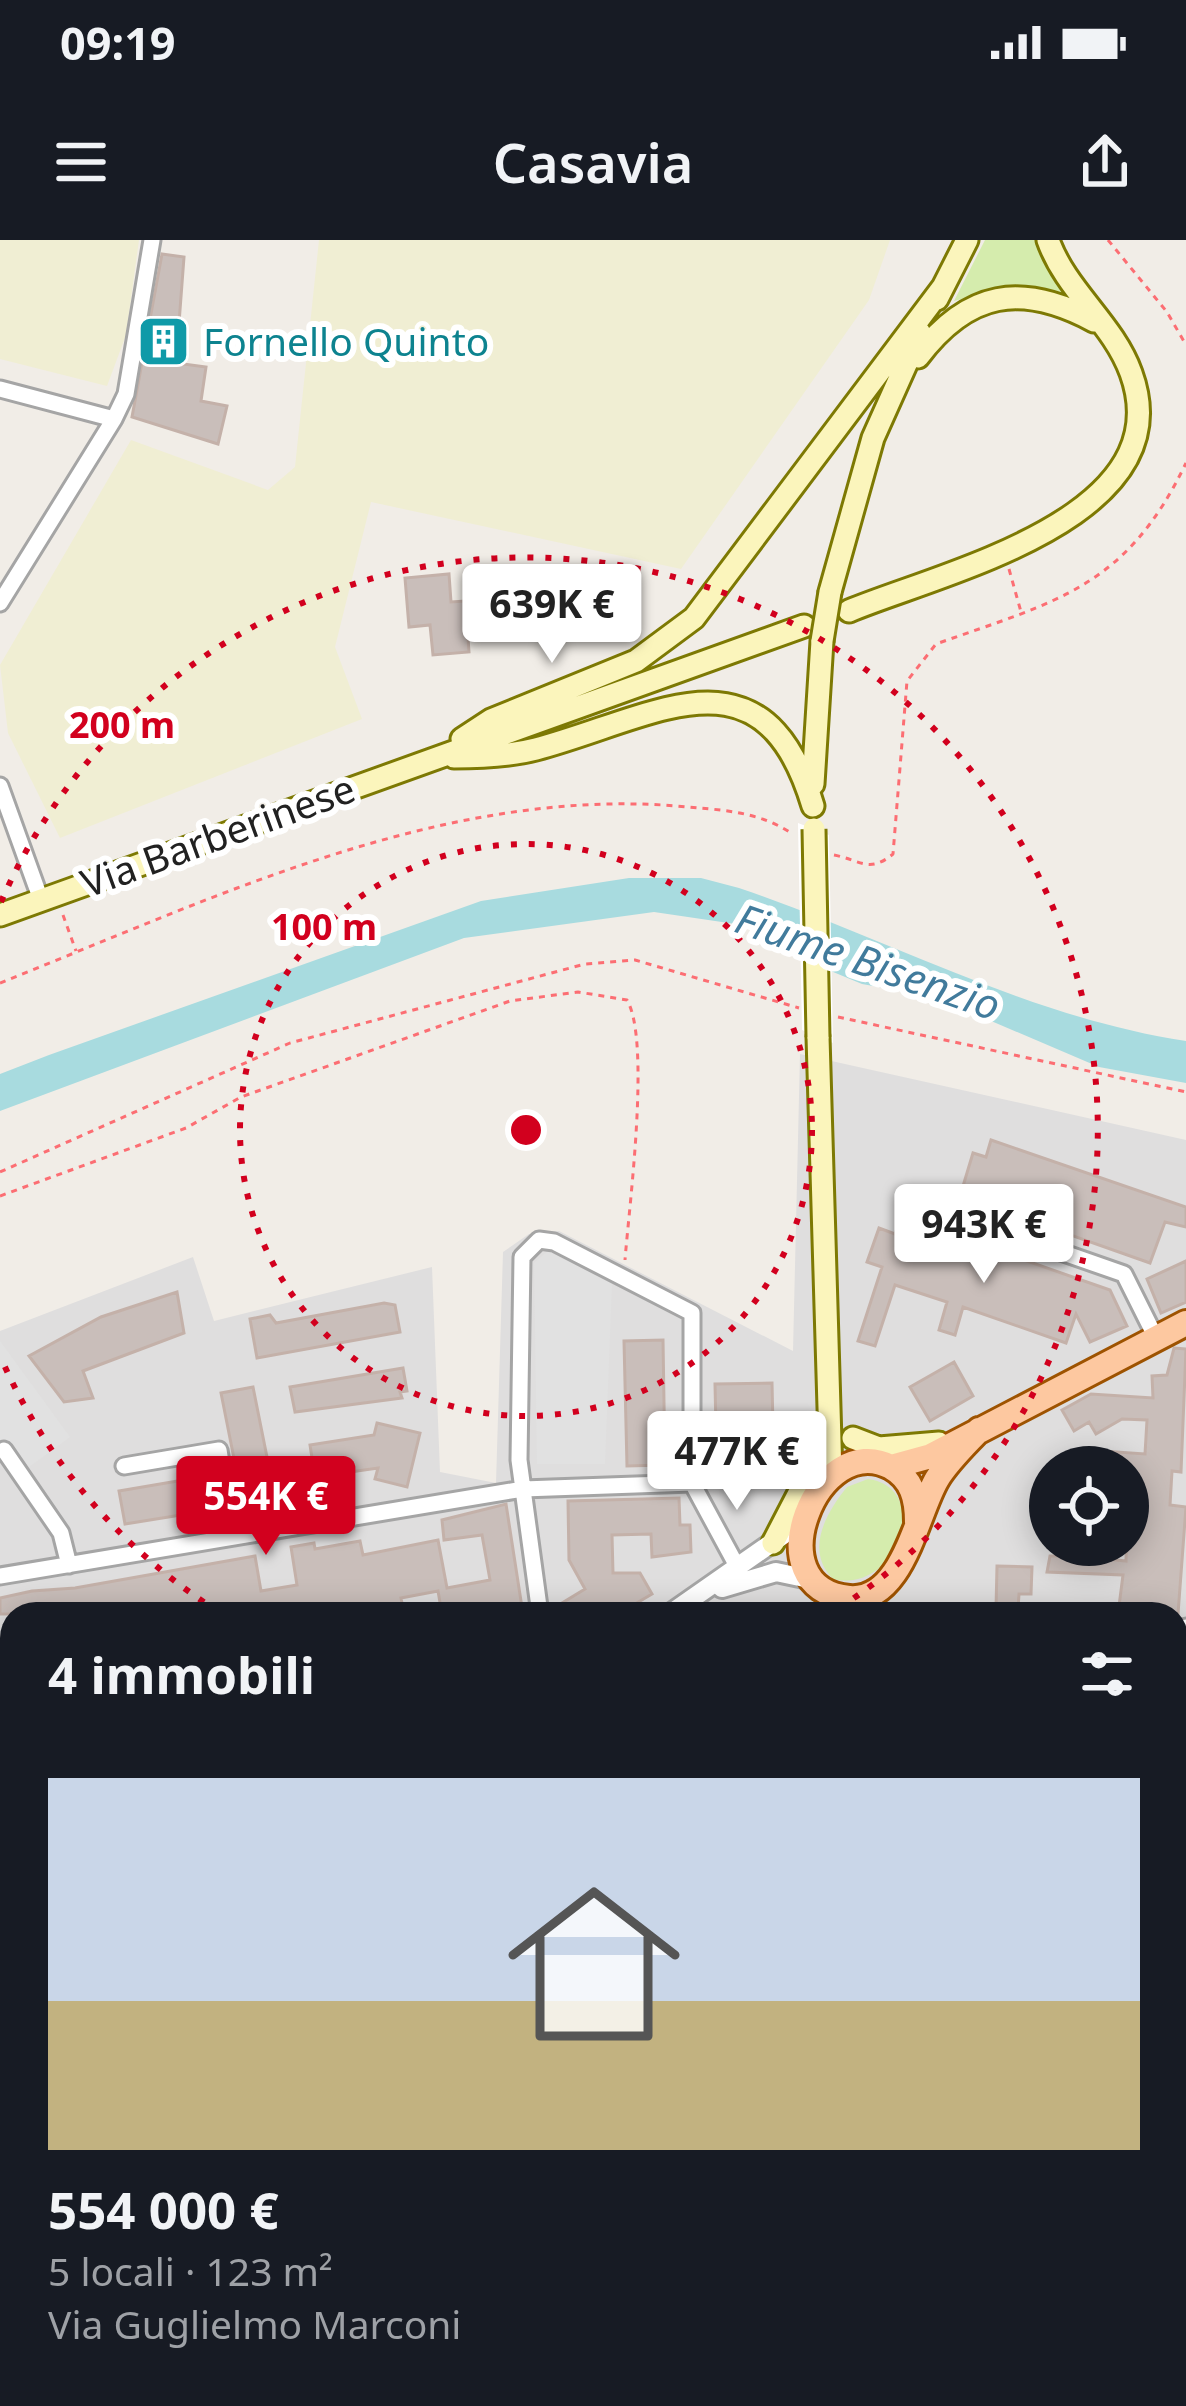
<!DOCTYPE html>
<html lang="it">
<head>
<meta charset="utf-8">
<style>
  :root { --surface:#171b24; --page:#20242c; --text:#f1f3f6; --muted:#9ea1a6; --line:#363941; --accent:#d2001e }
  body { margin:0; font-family:"Noto Sans",sans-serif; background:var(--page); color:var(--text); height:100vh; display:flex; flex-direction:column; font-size:45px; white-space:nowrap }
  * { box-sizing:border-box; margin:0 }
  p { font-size:39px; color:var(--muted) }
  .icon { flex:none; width:66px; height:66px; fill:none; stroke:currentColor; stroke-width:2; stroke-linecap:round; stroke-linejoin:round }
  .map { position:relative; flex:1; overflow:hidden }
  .details { position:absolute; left:0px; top:1362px; width:1188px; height:804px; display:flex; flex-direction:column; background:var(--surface); border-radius:36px 36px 0 0; box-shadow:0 6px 30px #0003 }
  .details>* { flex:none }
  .fabs { position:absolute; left:1029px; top:1206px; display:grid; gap:24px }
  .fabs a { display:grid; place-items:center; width:120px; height:120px; border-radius:50%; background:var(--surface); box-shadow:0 6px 30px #0003; font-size:60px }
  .price { position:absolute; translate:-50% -102px; padding:0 27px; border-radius:12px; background:#fff; color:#222; font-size:39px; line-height:78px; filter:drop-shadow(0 3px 6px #0008) }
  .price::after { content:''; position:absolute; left:50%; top:72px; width:36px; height:27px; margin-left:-18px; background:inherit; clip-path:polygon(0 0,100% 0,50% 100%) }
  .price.current { background:var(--accent); color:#fff }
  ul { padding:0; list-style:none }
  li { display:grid; align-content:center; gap:24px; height:636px; padding:0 48px }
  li+li { border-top:3px solid var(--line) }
  li span { display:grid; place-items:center; height:372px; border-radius:0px; color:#555 }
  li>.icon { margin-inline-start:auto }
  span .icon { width:216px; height:216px; fill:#fffc; stroke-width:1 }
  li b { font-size:51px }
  h2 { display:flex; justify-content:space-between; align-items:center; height:144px; padding:0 48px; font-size:51px }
  .status { display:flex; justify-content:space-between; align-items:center; height:84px; padding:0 60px; background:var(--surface); direction:ltr }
  .status svg { height:33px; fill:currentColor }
  header { display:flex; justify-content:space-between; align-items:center; height:156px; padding:0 48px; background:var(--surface); font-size:54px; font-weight:600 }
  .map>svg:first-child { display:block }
  .residential { fill:#dfdede; fill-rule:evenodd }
  .education { fill:#fffbe3 }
  .farmland { fill:#f0eed3 }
  .grass { fill:#d5ecad }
  .pitch { fill:#85e1b0 }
  .parking { fill:#e1e1e1 }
  .water { fill:#a8dbdf }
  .pier { fill:#fff }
  .building { fill:#c9beba; stroke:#c4b1a9; stroke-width:3 }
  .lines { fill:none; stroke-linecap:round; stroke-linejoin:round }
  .minor-casing { stroke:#a5a5a5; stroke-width:21 }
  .tertiary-casing { stroke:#a5a5a5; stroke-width:24 }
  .secondary-casing { stroke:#7d7903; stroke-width:27 }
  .primary-casing { stroke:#9e5300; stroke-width:30 }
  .path { stroke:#fc6e73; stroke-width:3; stroke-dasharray:6 6; stroke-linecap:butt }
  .minor { stroke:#fff; stroke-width:15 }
  .tertiary { stroke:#fff; stroke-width:18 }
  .secondary { stroke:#fbf5bc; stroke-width:21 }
  .primary { stroke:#fdc8a0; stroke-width:24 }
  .secondary-bridge-casing { stroke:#7d7903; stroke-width:27; stroke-linecap:butt }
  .secondary-bridge { stroke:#fbf5bc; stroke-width:21 }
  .ring { fill:none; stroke:#d2001e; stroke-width:6; stroke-dasharray:6 12 }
  .labels { text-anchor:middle; stroke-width:12; stroke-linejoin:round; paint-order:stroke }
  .culture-label { font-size:39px; fill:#0d838f; stroke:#fff; text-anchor:start }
  .street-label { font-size:39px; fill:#212121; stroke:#fff }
  .water-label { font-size:42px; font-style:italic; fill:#417b9c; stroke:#fff }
  .centre { fill:#d2001e; stroke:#fff; stroke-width:6 }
  .ring-label { font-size:36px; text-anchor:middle; font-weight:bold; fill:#d2001e; stroke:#fff; stroke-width:12; stroke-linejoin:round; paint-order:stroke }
</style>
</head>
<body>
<div class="status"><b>09:19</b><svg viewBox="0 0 49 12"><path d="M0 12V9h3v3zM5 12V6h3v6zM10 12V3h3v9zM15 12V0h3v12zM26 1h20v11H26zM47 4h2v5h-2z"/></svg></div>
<header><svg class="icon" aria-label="menu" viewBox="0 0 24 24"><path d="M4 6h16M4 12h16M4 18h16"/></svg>Casavia<svg class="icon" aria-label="share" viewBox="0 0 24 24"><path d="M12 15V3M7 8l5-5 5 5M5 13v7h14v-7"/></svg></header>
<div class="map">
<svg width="1186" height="2166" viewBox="0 0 1186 2166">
  <rect width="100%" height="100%" fill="#f1ede7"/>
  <!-- residential -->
  <path class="residential" d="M800,814L1186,900V2166H923L922,2154H1176V1374H12V2154H783L788,2166H0V1091L193,1017L214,1081L432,1027L440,1232L496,1243L503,1012L529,994L559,991L793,1111ZM1050,1227H1128V1305H1050Z"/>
  <!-- education -->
  <path class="education" d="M12,2046V2154H221L228,2166H0V2053Z"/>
  <!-- farmland -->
  <path class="farmland" d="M0,0H139L126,95L107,146L0,119Z
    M319,0H890L869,60L681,329L371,262L335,407L362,479L60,598L8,493L0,425L131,200L268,250L295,227Z"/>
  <!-- grass -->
  <path class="grass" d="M985,0H1036L1063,54L1004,48L954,61Z
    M868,1239C934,1248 897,1355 833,1339C805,1311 825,1274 847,1247Z"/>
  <!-- pitch -->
  <path class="pitch" d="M614,2154H715L722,2166H621Z"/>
  <!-- parking -->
  <path class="parking" d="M548,1011L612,1043L605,1224H537L534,1023Z
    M0,1101L70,1197L14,1238L0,1219Z"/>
  <!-- water -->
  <path class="water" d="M629,638H701L739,648C889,699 1028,777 1186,801V843L1099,827L935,757L862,744L790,714L774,698L749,686L654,672L464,698L0,871V834L49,815L481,661Z"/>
  <!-- pier -->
  <path class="pier" d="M798,583L829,595L833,803L802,790Z"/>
  <!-- building -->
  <path class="building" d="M162,14L184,17L176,123L206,127L201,161L227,166L218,204L132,177Z
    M449,334L451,362L510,358L512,381L467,384L469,412L433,415L430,385L409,387L405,338Z
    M991,900L1186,967V987L1165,982L1150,1023L960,956L973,913L986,917Z
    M901,977L1110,1050L1127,1086L1090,1102L1076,1074L1066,1103L963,1067L955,1095L939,1090L947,1062L895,1045L875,1106L858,1101L882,1027L867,1022L879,988L895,994Z
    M1186,1021V1062L1161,1073L1147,1039Z
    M177,1052L184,1093L83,1131L93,1158L64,1162L29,1116L101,1077Z
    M384,1063L395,1065L400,1092L257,1118L250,1079L270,1075L276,1083Z
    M663,1100L665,1225L627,1226L624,1101Z
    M1174,1108L1186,1109L1181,1232L1172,1231L1170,1265L1186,1267L1178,1374H1118L1123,1335L1047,1332L1050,1316H1064V1305H1098L1097,1318L1126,1321L1128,1227H1102L1103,1211L1145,1214L1147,1180L1122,1179L1096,1194L1089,1182L1074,1191L1062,1170L1091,1154L1153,1158L1152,1136L1167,1135Z
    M954,1122L973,1156L930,1181L910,1147Z
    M403,1128L407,1151L400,1152L402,1158L295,1172L290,1147Z
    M772,1143L773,1187H784L785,1246L725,1248L724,1189H716L715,1144Z
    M253,1147L276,1262L244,1269L221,1153Z
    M377,1183L420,1193L407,1247L375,1239L378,1228L315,1237L310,1205L374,1195Z
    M207,1236L212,1270L125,1284L119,1251Z
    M679,1258L680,1285H690L691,1312L652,1317L651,1294L612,1295L613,1333H640L652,1354L618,1374H569L562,1363L585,1349L569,1320L568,1261Z
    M506,1264L523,1374H442L438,1351L401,1358L404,1374H281L280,1367L240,1374H0V1358L32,1351L75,1348L255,1316L261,1351L297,1345L291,1307L314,1303L315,1309L360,1301L363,1315L438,1300L447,1348L490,1340L482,1295L444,1300L442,1280Z
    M997,1326L1032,1327L1031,1354H1019L1018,1370L996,1369Z"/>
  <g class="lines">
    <defs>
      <path id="minor" d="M0,149L114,179L0,363
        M114,179L126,154L152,0
        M0,546L41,660
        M912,960L1124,1034L1156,1098
        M4,1210L61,1293L69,1325
        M124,1226L219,1210L233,1297
        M0,1336L523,1249L692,1243
        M540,1374L519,1220L522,1017L539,1000L554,1002L692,1073V1243L738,1328
        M0,1518L12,1515
        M1176,1539L1186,1387
        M1176,2087L1186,2083
        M1129,2154L1130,2166
        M329,2166L349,2154"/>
      <path id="tertiary" d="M722,1348L776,1332L814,1340
        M670,1374L783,1295
        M0,1767L12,1760"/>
      <path id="secondary" d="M937,59L967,0
        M918,117C968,51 1021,42 1094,81
        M830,352L873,198L920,93
        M849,371C939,333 1184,279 1131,133C1113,83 1066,51 1048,0
        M462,499L491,480L636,421L694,378L943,47
        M454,517C482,517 509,516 536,509C654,478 763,399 813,566
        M813,544L822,401
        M0,675L804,386
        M818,797L831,1235
        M853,1198L879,1208L939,1203
        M773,1303L814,1224L820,1194"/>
      <path id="primary" d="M891,1227L931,1216L1186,1083
        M917,1282C917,1258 912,1239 891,1227C818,1188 753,1349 849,1358C903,1363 916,1274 937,1239C948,1221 964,1206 979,1190
        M848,2154L849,2166"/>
    </defs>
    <!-- minor casing -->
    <use href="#minor" class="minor-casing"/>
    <!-- tertiary casing -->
    <use href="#tertiary" class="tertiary-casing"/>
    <!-- secondary casing -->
    <use href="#secondary" class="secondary-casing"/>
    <!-- primary casing -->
    <use href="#primary" class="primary-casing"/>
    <!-- path -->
    <path class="path" d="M1108,0L1167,72L1186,105
      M1009,329L1021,372
      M834,615C860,620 869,634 893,614L907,441L936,404C1057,361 1126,348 1186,223
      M63,675L76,711
      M0,743C214,658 442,547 677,566C718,570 756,570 791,593
      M838,777L1186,852
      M0,932L290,803L585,724L635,720L799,768
      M0,956L186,888L241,857L510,761L578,752L627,760C651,801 629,967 625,1020
      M736,2154L743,2166"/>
    <!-- minor -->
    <use href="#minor" class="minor"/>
    <!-- tertiary -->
    <use href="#tertiary" class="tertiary"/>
    <!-- secondary -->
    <use href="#secondary" class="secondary"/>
    <!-- primary -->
    <use href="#primary" class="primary"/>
    <defs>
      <path id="secondary-bridge" d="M822,401L830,352
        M814,589L818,797"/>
    </defs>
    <!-- secondary-bridge casing -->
    <use href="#secondary-bridge" class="secondary-bridge-casing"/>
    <!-- secondary-bridge -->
    <use href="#secondary-bridge" class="secondary-bridge"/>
  </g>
  <!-- distance rings -->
  <g class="ring">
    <circle cx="526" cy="890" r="286"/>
    <path d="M219 1372A572 572 0 0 1 1 1118M1 662A572 572 0 1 1 833 1372"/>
  </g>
  <!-- icons -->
  <defs>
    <symbol id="building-square" viewBox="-11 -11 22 22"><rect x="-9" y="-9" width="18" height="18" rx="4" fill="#0f9aa8" stroke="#fff"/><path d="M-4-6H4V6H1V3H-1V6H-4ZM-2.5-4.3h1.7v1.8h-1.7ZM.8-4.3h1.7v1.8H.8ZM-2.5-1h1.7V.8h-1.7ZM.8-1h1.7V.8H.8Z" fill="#fff"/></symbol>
  </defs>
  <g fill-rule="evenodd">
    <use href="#building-square" x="134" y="72" width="59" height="59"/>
  </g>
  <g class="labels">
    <!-- culture labels -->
    <g class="culture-label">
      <text x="203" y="116">Fornello Quinto</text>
    </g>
    <!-- street labels -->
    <g class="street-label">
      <text transform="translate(218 596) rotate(-20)" y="14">Via Barberinese</text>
    </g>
    <!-- water labels -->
    <g class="water-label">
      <text transform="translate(868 722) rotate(19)" y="15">Fiume Bisenzio</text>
    </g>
  </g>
  <circle cx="526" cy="890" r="18" class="centre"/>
  <g class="ring-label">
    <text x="122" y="498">200 m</text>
    <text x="324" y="700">100 m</text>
  </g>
</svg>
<div class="fabs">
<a><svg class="icon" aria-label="locate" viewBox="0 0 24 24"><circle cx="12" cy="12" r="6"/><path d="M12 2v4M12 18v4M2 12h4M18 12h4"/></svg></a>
</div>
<b class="price" style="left:552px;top:426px">639K €</b>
<b class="price" style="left:984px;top:1046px">943K €</b>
<b class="price" style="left:737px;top:1273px">477K €</b>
<b class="price current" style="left:266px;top:1318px">554K €</b>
<section class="details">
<h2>4 immobili<svg class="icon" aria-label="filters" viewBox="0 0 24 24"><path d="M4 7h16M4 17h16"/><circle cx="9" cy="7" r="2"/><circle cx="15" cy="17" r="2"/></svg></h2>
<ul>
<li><span style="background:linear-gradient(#c9d6e8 60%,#c2b280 0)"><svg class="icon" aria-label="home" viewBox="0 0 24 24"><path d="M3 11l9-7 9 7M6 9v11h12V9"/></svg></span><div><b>554 000 €</b><p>5 locali · 123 m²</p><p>Via Guglielmo Marconi</p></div></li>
</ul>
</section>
</div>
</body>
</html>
